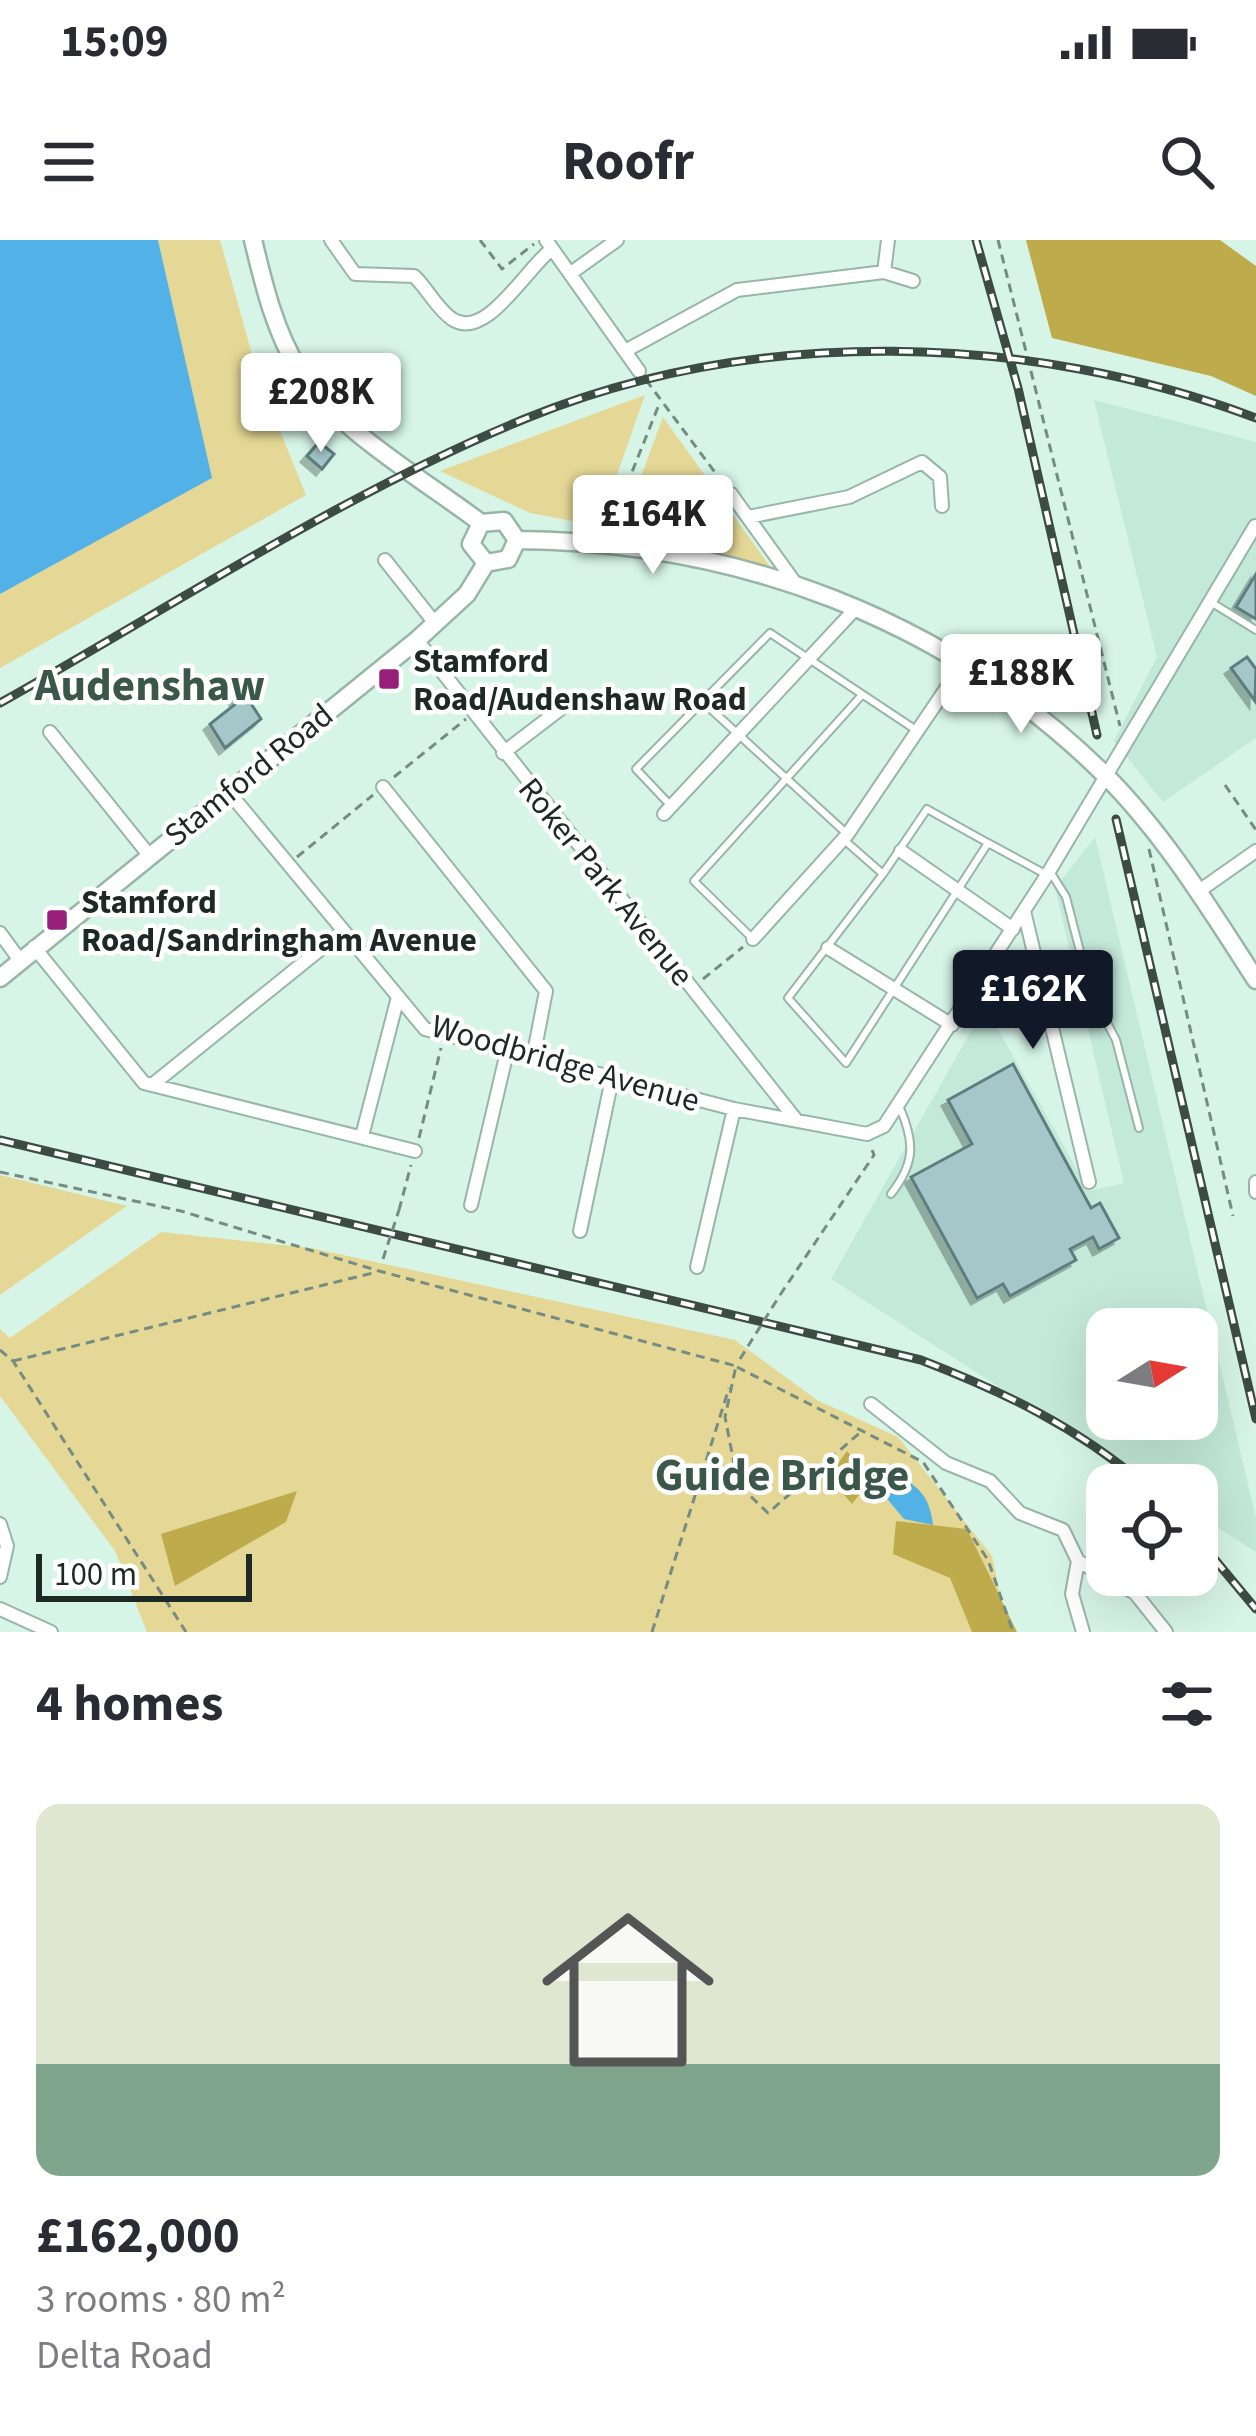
<!DOCTYPE html>
<html lang="en">
<head>
<meta charset="utf-8">
<style>
  :root { --surface:#fff; --page:#f7f7f7; --text:#2b2b33; --muted:#7c7c81; --accent:#111827 }
  body { margin:0; font-family:"Source Sans 3",sans-serif; background:var(--page); color:var(--text); height:100vh; display:flex; flex-direction:column; font-size:45px; white-space:nowrap }
  * { box-sizing:border-box; margin:0 }
  p { font-size:39px; color:var(--muted) }
  .icon { flex:none; width:66px; height:66px; fill:none; stroke:currentColor; stroke-width:2; stroke-linecap:round; stroke-linejoin:round }
  .map { position:relative; height:1392px; overflow:hidden }
  .panel { display:flex; flex-direction:column; background:var(--surface); flex:1 }
  .panel>* { flex:none }
  .needle { width:78px; rotate:79deg }
  .controls { position:absolute; left:1086px; top:1068px; display:grid; gap:24px }
  .controls a { display:grid; place-items:center; width:132px; height:132px; border-radius:24px; background:var(--surface); box-shadow:0 12px 48px #0002; font-size:60px }
  .scale { position:absolute; left:36px; bottom:30px; width:216px; box-sizing:border-box; padding-left:12px; border:6px solid #1d2924; border-top:0; font-size:33px; line-height:42px; white-space:nowrap; color:#1d2924; -webkit-text-stroke:9px #fff; paint-order:stroke }
  .price { position:absolute; translate:-50% -102px; padding:0 27px; border-radius:12px; background:#fff; color:#222; font-size:39px; line-height:78px; filter:drop-shadow(0 3px 6px #0008) }
  .price::after { content:''; position:absolute; left:50%; top:72px; width:36px; height:27px; margin-left:-18px; background:inherit; clip-path:polygon(0 0,100% 0,50% 100%) }
  .price.selected { background:var(--accent); color:#fff }
  ul { padding:0; list-style:none }
  li { display:grid; align-content:center; gap:24px; height:636px; padding:0 36px }
  li span { display:grid; place-items:center; height:372px; border-radius:24px; color:#555 }
  li>.icon { margin-inline-start:auto }
  span .icon { width:216px; height:216px; fill:#fffc; stroke-width:1 }
  li b { font-size:51px }
  h2 { display:flex; justify-content:space-between; align-items:center; height:144px; padding:0 36px; font-size:51px }
  .status { display:flex; justify-content:space-between; align-items:center; height:84px; padding:0 60px; background:var(--surface); direction:ltr }
  .status svg { height:33px; fill:currentColor }
  header { display:flex; justify-content:space-between; align-items:center; height:156px; padding:0 36px; background:var(--surface); font-size:54px; font-weight:700 }
  .map>svg:first-child { display:block }
  .built { fill:#c3e9d9; fill-rule:evenodd }
  .green { fill:#e5d896 }
  .forest { fill:#beac4c }
  .water { fill:#52b1e6 }
  .building { fill:#a5c7ca; stroke:#5d7d7f; stroke-width:3; filter:url(#shadow) }
  .lines { fill:none; stroke-linecap:round; stroke-linejoin:round }
  .lane-casing { stroke:#98b5a9; stroke-width:10 }
  .street-casing { stroke:#98b5a9; stroke-width:16 }
  .secondary-casing { stroke:#98b5a9; stroke-width:21 }
  .path { stroke:#768b81; stroke-width:3; stroke-dasharray:9 6; stroke-linecap:butt }
  .lane { stroke:#fff; stroke-width:6 }
  .street { stroke:#fff; stroke-width:12 }
  .secondary { stroke:#fff; stroke-width:16 }
  .rail-casing { stroke:#3c4c45; stroke-width:9 }
  .rail { stroke:#fff; stroke-width:4.5; stroke-dasharray:14; stroke-linecap:butt }
  .path-bridge { stroke:#768b81; stroke-width:3; stroke-dasharray:9 6; stroke-linecap:butt }
  .poi-dot { fill:#971e79; stroke:#fff; stroke-width:4.5 }
  .labels { text-anchor:middle; stroke-width:9; stroke-linejoin:round; paint-order:stroke }
  .poi-label { font-size:33px; font-weight:bold; fill:#1d2924; stroke:#fff; text-anchor:start }
  .street-label { font-size:33px; fill:#1d2924; stroke:#fff }
  .district-label { font-size:45px; font-weight:bold; fill:#3b564b; stroke:#fff }
</style>
</head>
<body>
<div class="status"><b>15:09</b><svg viewBox="0 0 49 12"><path d="M0 12V9h3v3zM5 12V6h3v6zM10 12V3h3v9zM15 12V0h3v12zM26 1h20v11H26zM47 4h2v5h-2z"/></svg></div>
<header><svg class="icon" aria-label="menu" viewBox="0 0 24 24"><path d="M4 6h16M4 12h16M4 18h16"/></svg>Roofr<svg class="icon" aria-label="search" viewBox="0 0 24 24"><circle cx="10" cy="10" r="6"/><path d="M15 15l6 6"/></svg></header>
<div class="map">
<svg width="1256" height="1392" viewBox="0 0 1256 1392">
  <defs>
    <filter id="shadow"><feDropShadow dx="-6" dy="6" stdDeviation="0" flood-color="#0004"/></filter>
  </defs>
  <rect width="100%" height="100%" fill="#d6f5e7"/>
  <!-- built -->
  <path class="built" d="M1094,160L1256,202V498L1163,562L1114,501L1157,417Z
    M1095,597L1256,1278V1312L1197,1274V1245H1152L831,1039L985,766L1089,951L1124,943L1055,648ZM1107,1089H1197V1179H1107Z"/>
  <!-- green -->
  <path class="green" d="M158,0H220L259,139L306,255L0,428V354L211,238Z
    M645,155L599,286L530,273L440,231Z
    M663,177L771,328L620,293Z
    M0,935L127,966L0,1055Z
    M161,992L311,1008L735,1100L817,1160L898,1197L992,1316L1008,1392H147L115,1311L0,1156V1089L10,1098Z"/>
  <!-- forest -->
  <path class="forest" d="M1026,0H1220L1256,26V156L1211,136L1052,98Z
    M847,1211L870,1241L852,1264L828,1237Z
    M297,1251L286,1282L175,1346L161,1294Z
    M896,1281L967,1289L1017,1392H972L950,1338L893,1314Z"/>
  <!-- water -->
  <path class="water" d="M0,0H158L212,238L0,354Z
    M897,1235C921,1247 930,1259 933,1285L904,1279L884,1255Z"/>
  <!-- building -->
  <path class="building" d="M319,202L334,214L322,229L307,216Z
    M1256,334V379L1236,367Z
    M1247,417L1256,429L1255,461L1231,428Z
    M238,444L261,479L225,508L210,484L238,462L229,451Z
    M1013,824L1091,968L1100,963L1119,998L1099,1009L1093,997L1070,1009L1076,1020L1010,1056L1003,1044L977,1058L911,937L972,904L948,860Z"/>
  <g class="lines">
    <defs>
      <path id="lane" d="M1209,361L1256,390
        M703,462L846,593
        M671,566L636,529L770,393L916,490
        M843,599L883,634L788,758L846,823L988,603L927,569L883,634
        M988,603L1047,635
        M1051,633L1066,657L1090,750L1116,800L1139,888
        M753,699L694,641L861,456
        M891,954C915,923 915,903 900,868"/>
      <path id="street" d="M331,0L355,34L414,36C427,48 437,69 452,79C486,102 526,28 552,9
        M546,0L639,131
        M884,32L888,0
        M571,33L617,0
        M625,111L737,50L884,32L913,41
        M331,165L372,133
        M731,254L793,340
        M748,277L849,257L922,222L940,237L942,266
        M385,320L434,382
        M417,400L797,881
        M50,492L149,615
        M503,513L567,464L587,465
        M383,547L546,751L533,818
        M227,550L425,789L734,869L867,894L884,886L1047,635L1255,286
        M664,574L857,367
        M901,611L1013,689
        M1199,651L1256,611
        M1024,671L1089,942
        M0,693L19,719
        M753,699L847,595L962,425
        M34,707L144,843L415,911
        M828,708L952,785
        M152,845L343,691
        M362,896L398,757
        M1256,942V952
        M471,965L507,812
        M580,991L612,839
        M697,1027L734,869
        M871,1164L946,1223L990,1241L1020,1273L1063,1290L1078,1321
        M0,1284L7,1306L0,1337
        M0,1369L51,1392
        M1083,1392L1072,1354L1078,1321L1135,1353L1166,1392"/>
      <path id="secondary" d="M253,0C264,46 275,92 300,132C336,189 427,242 481,283L504,281L517,300
        M481,283L471,304L486,323L508,319L517,300
        M517,300C736,301 946,378 1104,534C1165,595 1210,669 1256,740
        M0,738L417,400L467,354L486,323"/>
    </defs>
    <!-- lane casing -->
    <use href="#lane" class="lane-casing"/>
    <!-- street casing -->
    <use href="#street" class="street-casing"/>
    <!-- secondary casing -->
    <use href="#secondary" class="secondary-casing"/>
    <!-- path -->
    <path class="path" d="M480,0L502,29L534,4
      M998,0L1120,486
      M646,140L723,243
      M610,287L660,162
      M394,537L466,479
      M1225,545L1256,590
      M1149,609L1233,976
      M297,617L373,555
      M703,739L743,707
      M419,898L441,808
      M0,932L181,971L379,1031L736,1126L725,1177L738,1244L768,1273L863,1190
      M399,970L411,925
      M780,1055L874,915L871,907
      M0,1110L13,1121L186,1392
      M13,1121L377,1032
      M737,1127L923,1222L988,1320L1013,1392
      M652,1392L729,1148"/>
    <!-- lane -->
    <use href="#lane" class="lane"/>
    <!-- street -->
    <use href="#street" class="street"/>
    <!-- secondary -->
    <use href="#secondary" class="secondary"/>
    <defs>
      <path id="rail" d="M976,0L1018,148L1097,495
        M0,463C168,369 349,250 527,178C754,86 1028,92 1256,178
        M1116,579L1256,1179
        M0,900L921,1120C1004,1152 1077,1187 1145,1245
        M1197,1298L1256,1369"/>
    </defs>
    <!-- rail casing -->
    <use href="#rail" class="rail-casing"/>
    <!-- rail -->
    <use href="#rail" class="rail"/>
    <!-- path-bridge -->
    <path class="path-bridge" d="M383,1019L399,970
      M740,1119L780,1055"/>
  </g>
  <!-- markers -->
  <g class="poi-dot">
    <rect x="377" y="427" width="24" height="24" rx="6"/>
    <rect x="45" y="668" width="24" height="24" rx="6"/>
  </g>
  <g class="labels">
    <!-- poi labels -->
    <g class="poi-label">
      <text x="413" y="432">Stamford<tspan x="413" dy="38">Road/Audenshaw Road</tspan></text>
      <text x="81" y="673">Stamford<tspan x="81" dy="38">Road/Sandringham Avenue</tspan></text>
    </g>
    <!-- street labels -->
    <g class="street-label">
      <text transform="translate(248 534) rotate(-39)" y="12">Stamford Road</text>
      <text transform="translate(607 641) rotate(51)" y="12">Roker Park Avenue</text>
      <text transform="translate(566 822) rotate(16)" y="12">Woodbridge Avenue</text>
    </g>
    <!-- district labels -->
    <g class="district-label">
      <text x="150" y="460">Audenshaw</text>
      <text x="782" y="1250">Guide Bridge</text>
    </g>
  </g>
</svg>
<div class="controls">
<a><svg class="needle" viewBox="-14 -14 28 28"><path d="M0-13l5 13h-10z" fill="#e53935"/><path d="M0 13l5-13h-10z" fill="#7c7c81"/></svg></a>
<a><svg class="icon" aria-label="locate" viewBox="0 0 24 24"><circle cx="12" cy="12" r="6"/><path d="M12 2v4M12 18v4M2 12h4M18 12h4"/></svg></a>
</div>
<div class="scale">100 m</div>
<b class="price" style="left:321px;top:215px">£208K</b>
<b class="price" style="left:653px;top:337px">£164K</b>
<b class="price" style="left:1021px;top:496px">£188K</b>
<b class="price selected" style="left:1033px;top:812px">£162K</b>
</div>
<section class="panel">
<h2>4 homes<svg class="icon" aria-label="filters" viewBox="0 0 24 24"><path d="M4 7h16M4 17h16"/><circle cx="9" cy="7" r="2"/><circle cx="15" cy="17" r="2"/></svg></h2>
<ul>
<li><span style="background:linear-gradient(#dfe7d0 70%,#7fa58c 0)"><svg class="icon" aria-label="home" viewBox="0 0 24 24"><path d="M3 11l9-7 9 7M6 9v11h12V9"/></svg></span><div><b>£162,000</b><p>3 rooms · 80 m²</p><p>Delta Road</p></div></li>
</ul>
</section>
</body>
</html>
